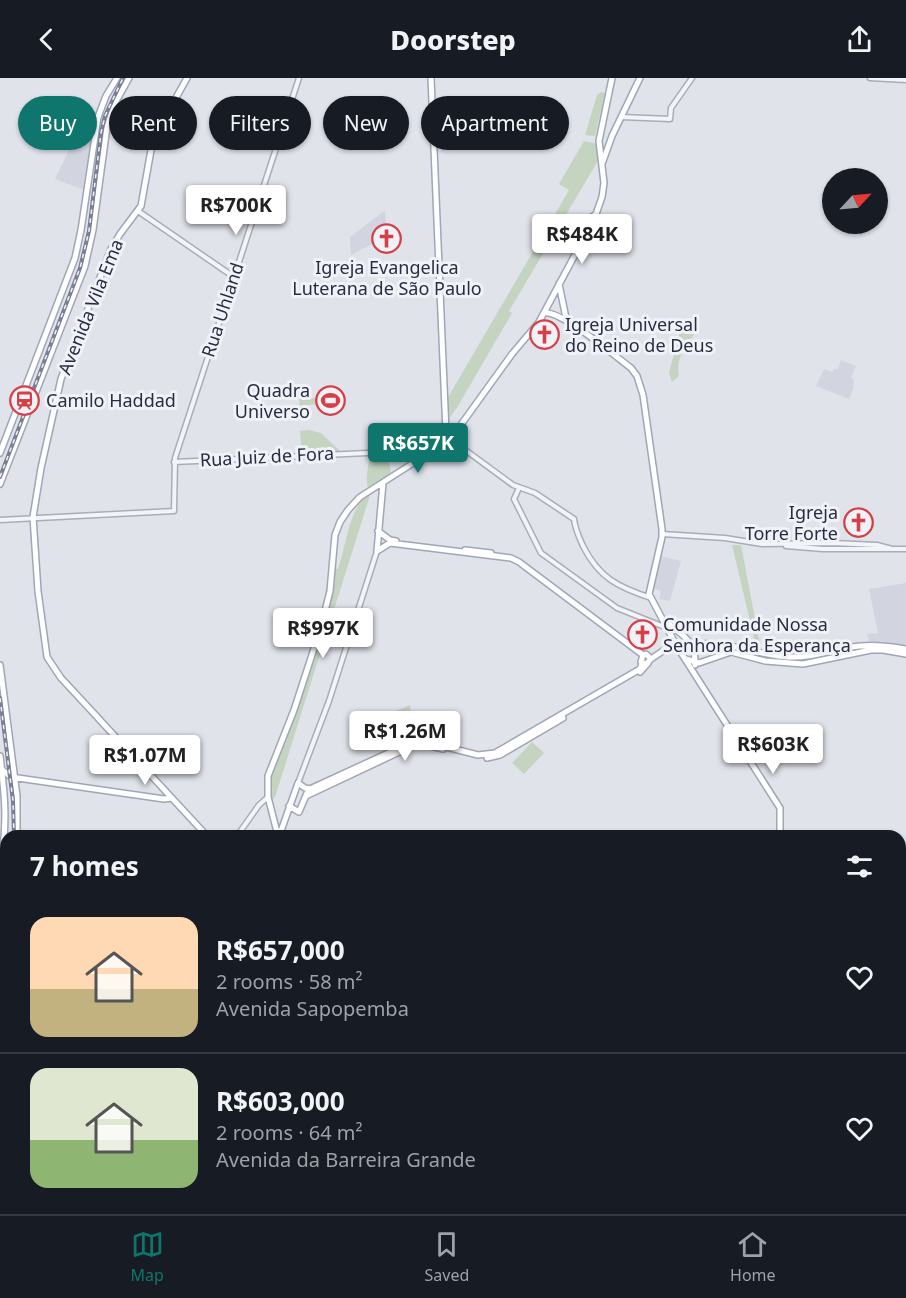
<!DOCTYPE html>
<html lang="en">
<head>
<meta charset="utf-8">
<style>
  :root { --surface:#171b24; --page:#242831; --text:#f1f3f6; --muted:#9ea1a6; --line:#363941; --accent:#0f766e }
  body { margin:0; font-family:"Noto Sans",sans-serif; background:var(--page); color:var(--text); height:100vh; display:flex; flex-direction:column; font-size:22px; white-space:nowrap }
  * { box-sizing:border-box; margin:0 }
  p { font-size:20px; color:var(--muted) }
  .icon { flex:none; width:33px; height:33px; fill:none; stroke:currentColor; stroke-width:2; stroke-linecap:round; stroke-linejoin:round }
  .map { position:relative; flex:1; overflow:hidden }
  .drawer { position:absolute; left:0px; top:752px; width:906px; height:386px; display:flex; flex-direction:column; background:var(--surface); border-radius:18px 18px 0 0; box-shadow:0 2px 4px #0004 }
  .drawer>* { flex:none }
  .banner { position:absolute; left:18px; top:18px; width:600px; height:54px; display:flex; gap:12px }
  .needle { width:39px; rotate:64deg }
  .tools { position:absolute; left:822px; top:90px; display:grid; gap:12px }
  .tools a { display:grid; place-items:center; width:66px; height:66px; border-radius:50%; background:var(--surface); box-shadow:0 2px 4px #0004; font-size:30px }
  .price { position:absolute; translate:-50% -51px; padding:0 14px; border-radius:6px; background:#fff; color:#222; font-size:20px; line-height:39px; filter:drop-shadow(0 2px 3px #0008) }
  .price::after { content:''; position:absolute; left:50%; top:36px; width:18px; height:14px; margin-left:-9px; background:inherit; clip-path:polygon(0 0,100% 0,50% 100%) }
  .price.on { background:var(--accent); color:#fff }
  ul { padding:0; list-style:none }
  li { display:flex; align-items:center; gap:18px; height:150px; padding:0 30px }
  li+li { border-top:2px solid var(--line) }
  li span { display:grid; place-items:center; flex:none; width:168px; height:120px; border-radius:18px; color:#555 }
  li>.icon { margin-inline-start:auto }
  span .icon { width:72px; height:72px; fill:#fffc; stroke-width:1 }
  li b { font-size:26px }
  h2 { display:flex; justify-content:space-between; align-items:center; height:72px; padding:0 30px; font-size:26px }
  .chip { padding:0 21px; border-radius:27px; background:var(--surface); box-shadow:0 2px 4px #0004; font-size:21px; line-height:54px }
  .chip.on { background:var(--accent); color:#fff }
  header { display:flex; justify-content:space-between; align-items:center; height:78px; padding:0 30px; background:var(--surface); font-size:27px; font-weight:800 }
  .tab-bar { display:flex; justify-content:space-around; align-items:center; height:84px; border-top:2px solid var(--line); background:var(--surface); font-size:16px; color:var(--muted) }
  .tab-bar a { display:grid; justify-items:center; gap:3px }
  .tab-bar .on { color:var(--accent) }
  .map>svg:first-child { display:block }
  .built { fill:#d2d5df }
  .green { fill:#c4d4c1 }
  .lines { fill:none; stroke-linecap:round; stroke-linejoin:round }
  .stream { stroke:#99accc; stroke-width:1.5 }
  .minor-casing { stroke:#a9adb8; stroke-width:7 }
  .major-casing { stroke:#9fa6b6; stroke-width:8 }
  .minor { stroke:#f3f4f8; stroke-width:4 }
  .major { stroke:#fff; stroke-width:5 }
  .rail-casing { stroke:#798094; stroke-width:4 }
  .rail { stroke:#f0f2f7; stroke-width:1.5; stroke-dasharray:4.5; stroke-linecap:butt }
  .labels { text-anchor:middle; stroke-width:6; stroke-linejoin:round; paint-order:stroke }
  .poi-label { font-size:18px; fill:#282e42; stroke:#f0f2f7; text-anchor:start }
  .street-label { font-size:18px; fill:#282e42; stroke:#f0f2f7 }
</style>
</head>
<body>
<header><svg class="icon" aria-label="back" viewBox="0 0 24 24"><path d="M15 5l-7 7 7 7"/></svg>Doorstep<svg class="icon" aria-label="share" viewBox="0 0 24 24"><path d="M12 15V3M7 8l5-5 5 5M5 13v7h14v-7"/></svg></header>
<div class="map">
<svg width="906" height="1136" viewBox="0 0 906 1136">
  <rect width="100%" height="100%" fill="#e0e3ea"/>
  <!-- built -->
  <path class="built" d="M80,49L93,54L84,112L55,101Z
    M384,133H385L387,152L379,155L376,164L351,177L350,159Z
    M841,282L856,288L851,299L854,302L853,307L854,308L849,321L816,308L824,291L832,294L834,291H838Z
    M661,478L681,483L670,523L659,521L661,513L653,510Z
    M906,505V567L869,563L867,556L878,555L869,511Z"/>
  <!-- green -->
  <path class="green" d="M601,14L605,15L595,58L585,57L597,17Z
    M584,63L598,66L599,81L509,233L512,235L458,328L448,342L447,321L569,112L559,106Z
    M683,241L695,255C686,268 675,281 679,298L672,304L669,295Z
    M342,318L343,331L341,334L328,329L322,330L317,326L300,328L299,321Z
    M309,352L321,355L340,373L302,376L300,353Z
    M387,375L391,395L368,409C364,398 370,388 369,376Z
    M371,414L275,719L271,722L269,704L272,690L333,509L334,490L338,491C347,466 348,429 371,414Z
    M732,467H741L761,572L754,570L755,564Z
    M410,627L412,646L391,650L385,638Z
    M532,664L544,675L524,696L512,685Z"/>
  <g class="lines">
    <!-- stream -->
    <path class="stream" d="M900,920L906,919"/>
    <defs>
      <path id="minor" d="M870,0L906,2
        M621,39L670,41L671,30L692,0
        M138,133L234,199
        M449,360L513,407L535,415L574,441C575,451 579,459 583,468C599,500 618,509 651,520
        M174,384L432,372
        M519,410L514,421L541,475L617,530L667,550
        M0,442L174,433L175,380L299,0
        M662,456L725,460L762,466L833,465L877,467L892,471
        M786,468L823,471H906
        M298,705L329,623L377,473
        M237,758L259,727L268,719
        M900,772L906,771
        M0,887H6
        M361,1131L363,1136"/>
      <path id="major" d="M431,0L446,354L449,360
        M602,86L612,58L640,0
        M595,139L602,119L604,105L599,63L612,0
        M559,206L566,240
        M544,235C561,232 615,278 631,290L637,298L643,317L662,451V459L649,516L676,567L780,730V758
        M0,375L75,180L81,152L98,39L106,18L117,0
        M0,406L85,188L93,152L107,49L115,25L129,0
        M378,453L390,462L396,463
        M465,472L491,475
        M377,473L390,465L511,480L519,484L643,577L646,576L651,581L646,586L641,584L643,577
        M377,473L383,405
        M665,543C683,558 696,562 695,587
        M693,567C725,561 756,577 788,579C811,580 829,573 851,569C870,566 887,568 906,571
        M651,581L670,568L676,567
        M686,581L699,585L731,574L765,583L803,586L871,572H883L906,576
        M0,587L17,718V758
        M640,594L648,585
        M98,640L207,758
        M100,642L61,600L47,579L38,513L33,439L41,390L61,301L111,171L120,156L141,128L153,61L187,0
        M0,678C5,718 8,747 0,788
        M487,680L500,677L563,640
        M0,690L11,699L164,721L172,720
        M306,718L414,667L422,666L443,671
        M289,728L299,734L307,715
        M278,757L281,753L298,705L305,710L310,711L410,665L419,662L478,677L495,675L640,591L642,586
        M278,758L268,719V698L294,632L321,549L330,513L335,457L340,444L348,432L360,419L443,366L455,355L512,276L539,244L585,158L592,139L596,136
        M0,841L6,814
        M0,926L6,946
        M0,961L6,980
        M53,1131L55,1136
        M66,1131L68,1136
        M252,1131L254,1136
        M828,1136L829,1131"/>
    </defs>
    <!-- minor casing -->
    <use href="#minor" class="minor-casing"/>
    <!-- major casing -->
    <use href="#major" class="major-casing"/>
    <!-- minor -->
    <use href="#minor" class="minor"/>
    <!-- major -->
    <use href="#major" class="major"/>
    <defs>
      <path id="rail" d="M0,399L80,190L89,153L101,55L105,38L123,0
        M0,620L13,723L14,758
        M0,805L6,777
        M0,831L6,803
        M0,942L6,961
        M61,1131L63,1136"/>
    </defs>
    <!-- rail casing -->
    <use href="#rail" class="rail-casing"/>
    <!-- rail -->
    <use href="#rail" class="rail"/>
  </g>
  <!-- icons -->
  <defs>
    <symbol id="church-ring" viewBox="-11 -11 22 22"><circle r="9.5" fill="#f0f2f7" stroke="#d53f45" stroke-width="1.5"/><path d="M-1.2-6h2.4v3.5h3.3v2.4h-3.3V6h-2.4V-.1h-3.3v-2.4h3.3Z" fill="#d53f45"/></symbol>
    <symbol id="station-ring" viewBox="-11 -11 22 22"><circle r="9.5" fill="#f0f2f7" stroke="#d53f45" stroke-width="1.5"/><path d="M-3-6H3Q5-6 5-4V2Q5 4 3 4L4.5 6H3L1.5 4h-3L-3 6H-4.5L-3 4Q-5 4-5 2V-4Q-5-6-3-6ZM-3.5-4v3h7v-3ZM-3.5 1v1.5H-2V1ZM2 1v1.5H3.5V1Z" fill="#d53f45"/></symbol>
    <symbol id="stadium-ring" viewBox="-11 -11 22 22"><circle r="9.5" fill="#f0f2f7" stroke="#d53f45" stroke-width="1.5"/><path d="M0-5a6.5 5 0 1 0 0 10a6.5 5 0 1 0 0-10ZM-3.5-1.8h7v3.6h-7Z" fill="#d53f45"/></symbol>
  </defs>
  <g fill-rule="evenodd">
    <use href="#church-ring" x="370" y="144" width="33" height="33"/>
    <use href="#church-ring" x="528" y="240" width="33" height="33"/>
    <use href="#station-ring" x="8" y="306" width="33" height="33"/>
    <use href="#stadium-ring" x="314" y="306" width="33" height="33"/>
    <use href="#church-ring" x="842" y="428" width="33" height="33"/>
    <use href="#church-ring" x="626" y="540" width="33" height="33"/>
  </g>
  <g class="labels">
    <!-- poi labels -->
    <g class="poi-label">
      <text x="387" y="196" text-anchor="middle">Igreja Evangelica<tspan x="387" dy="21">Luterana de São Paulo</tspan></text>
      <text x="565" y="253">Igreja Universal<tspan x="565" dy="21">do Reino de Deus</tspan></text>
      <text x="310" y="319" text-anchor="end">Quadra<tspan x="310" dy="21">Universo</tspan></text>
      <text x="46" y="329">Camilo Haddad</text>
      <text x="838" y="441" text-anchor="end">Igreja<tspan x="838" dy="21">Torre Forte</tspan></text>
      <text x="663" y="553">Comunidade Nossa<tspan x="663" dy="21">Senhora da Esperança</tspan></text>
    </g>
    <!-- street labels -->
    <g class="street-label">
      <text transform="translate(91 229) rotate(-68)" y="6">Avenida Vila Ema</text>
      <text transform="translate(223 232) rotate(-72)" y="6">Rua Uhland</text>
      <text transform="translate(267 379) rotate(-3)" y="6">Rua Juiz de Fora</text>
    </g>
  </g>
</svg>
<div class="tools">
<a><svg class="needle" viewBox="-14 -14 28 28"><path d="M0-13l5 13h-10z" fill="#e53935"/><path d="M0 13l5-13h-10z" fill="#9ea1a6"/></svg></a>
</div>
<b class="price" style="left:236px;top:158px">R$700K</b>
<b class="price" style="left:582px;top:187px">R$484K</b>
<b class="price on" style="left:418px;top:396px">R$657K</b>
<b class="price" style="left:323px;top:581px">R$997K</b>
<b class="price" style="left:405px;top:684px">R$1.26M</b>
<b class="price" style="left:773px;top:697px">R$603K</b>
<b class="price" style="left:145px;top:708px">R$1.07M</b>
<div class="banner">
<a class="chip on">Buy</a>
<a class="chip">Rent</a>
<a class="chip">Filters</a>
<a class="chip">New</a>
<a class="chip">Apartment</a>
</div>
<section class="drawer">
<h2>7 homes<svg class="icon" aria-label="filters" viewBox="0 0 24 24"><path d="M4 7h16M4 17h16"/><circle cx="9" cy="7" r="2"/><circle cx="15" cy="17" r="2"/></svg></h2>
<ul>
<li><span style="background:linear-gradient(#ffd9b3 60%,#c2b280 0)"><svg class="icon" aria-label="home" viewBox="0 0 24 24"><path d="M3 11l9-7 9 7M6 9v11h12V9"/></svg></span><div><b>R$657,000</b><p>2 rooms · 58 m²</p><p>Avenida Sapopemba</p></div><svg class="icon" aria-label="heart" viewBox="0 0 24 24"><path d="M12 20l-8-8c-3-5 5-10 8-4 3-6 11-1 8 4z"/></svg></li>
<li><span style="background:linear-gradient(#dfe7d0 60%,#8fb573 0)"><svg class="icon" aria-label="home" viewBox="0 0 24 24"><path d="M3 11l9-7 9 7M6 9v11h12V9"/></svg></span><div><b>R$603,000</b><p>2 rooms · 64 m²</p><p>Avenida da Barreira Grande</p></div><svg class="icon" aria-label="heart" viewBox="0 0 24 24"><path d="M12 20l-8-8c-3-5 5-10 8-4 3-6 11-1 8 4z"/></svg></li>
</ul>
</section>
</div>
<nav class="tab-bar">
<a class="on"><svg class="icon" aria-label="map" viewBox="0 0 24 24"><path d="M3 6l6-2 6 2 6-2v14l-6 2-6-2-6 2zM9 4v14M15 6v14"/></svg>Map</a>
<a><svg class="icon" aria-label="saved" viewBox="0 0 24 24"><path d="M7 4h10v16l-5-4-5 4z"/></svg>Saved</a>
<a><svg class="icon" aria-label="home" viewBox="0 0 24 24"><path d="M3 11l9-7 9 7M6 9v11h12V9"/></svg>Home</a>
</nav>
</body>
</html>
